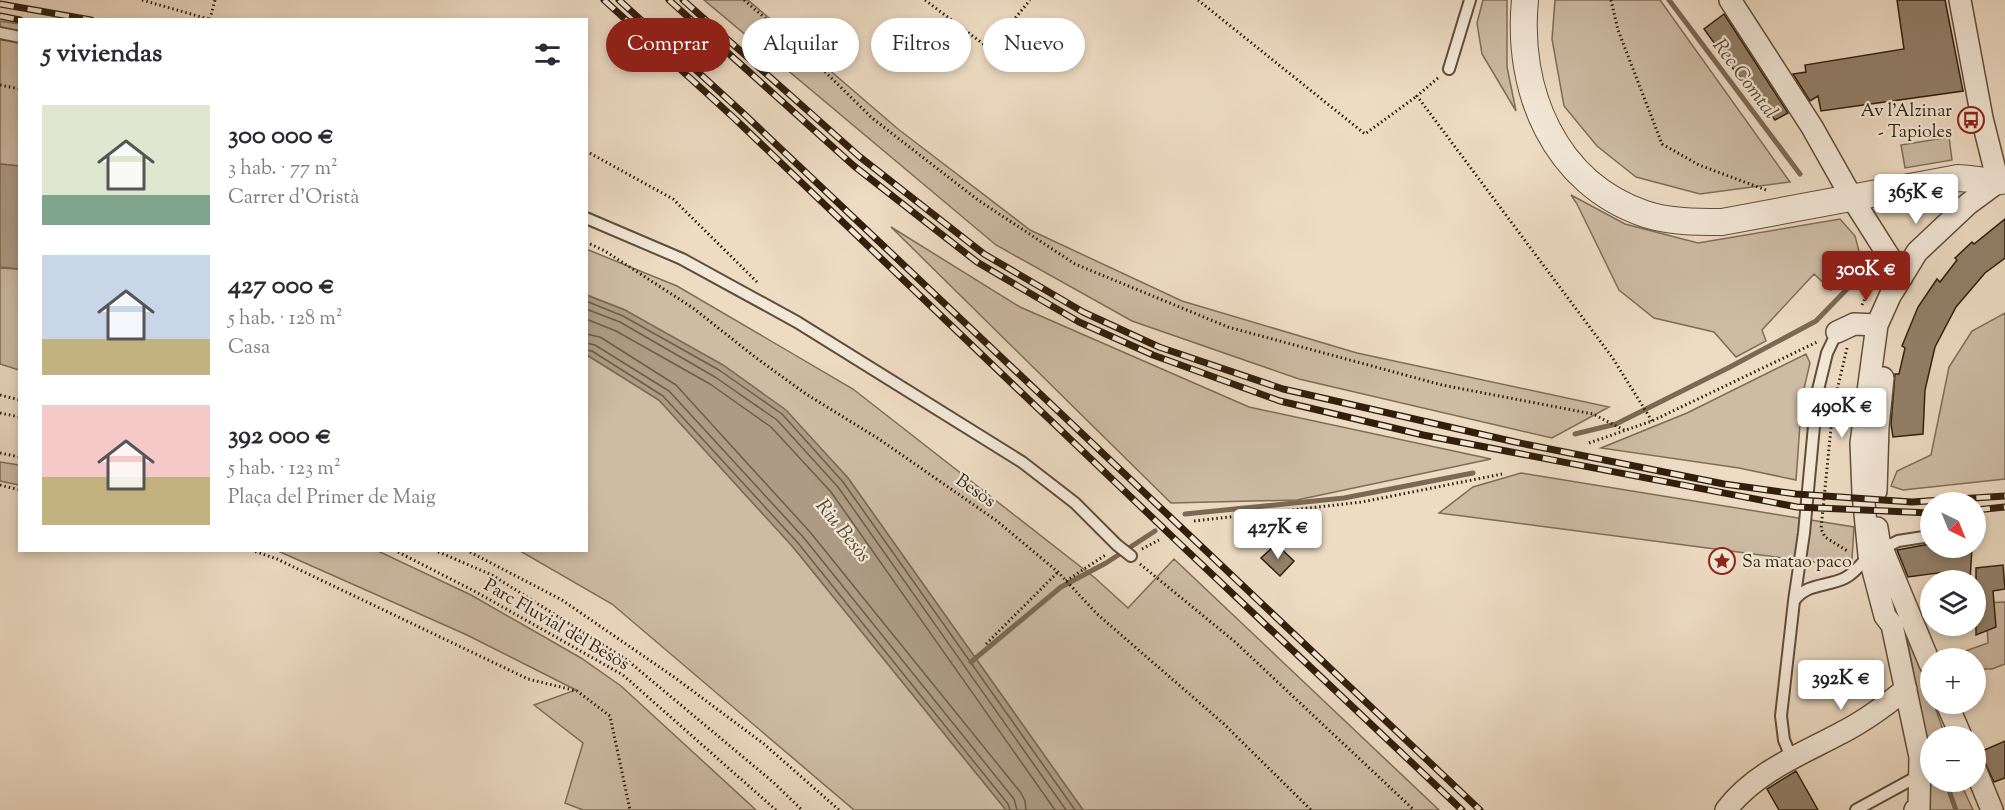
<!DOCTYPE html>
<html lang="es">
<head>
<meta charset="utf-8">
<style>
  :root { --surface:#fff; --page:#f7f7f7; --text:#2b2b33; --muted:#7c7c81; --accent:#8f2418 }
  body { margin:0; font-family:"Sorts Mill Goudy",serif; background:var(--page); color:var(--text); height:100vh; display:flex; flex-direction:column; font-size:22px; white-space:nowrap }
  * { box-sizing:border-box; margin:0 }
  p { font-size:20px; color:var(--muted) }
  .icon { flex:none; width:33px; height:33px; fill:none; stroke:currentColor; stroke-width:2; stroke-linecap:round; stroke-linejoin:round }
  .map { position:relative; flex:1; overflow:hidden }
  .panel { position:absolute; left:18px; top:18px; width:570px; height:534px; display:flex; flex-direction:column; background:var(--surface); border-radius:0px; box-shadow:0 3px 9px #0003 }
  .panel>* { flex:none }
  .guide { position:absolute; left:606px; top:18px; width:570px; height:54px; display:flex; gap:12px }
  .needle { width:39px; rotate:137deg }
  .tools { position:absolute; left:1920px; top:492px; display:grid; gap:12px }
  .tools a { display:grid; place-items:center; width:66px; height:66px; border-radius:50%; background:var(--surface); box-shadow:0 3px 9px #0003; font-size:30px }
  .price { position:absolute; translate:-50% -51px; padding:0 14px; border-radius:6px; background:#fff; color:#222; font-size:20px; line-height:39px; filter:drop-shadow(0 2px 3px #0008) }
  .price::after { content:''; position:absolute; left:50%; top:36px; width:18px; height:14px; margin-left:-9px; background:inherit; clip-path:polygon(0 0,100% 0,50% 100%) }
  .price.active { background:var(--accent); color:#fff }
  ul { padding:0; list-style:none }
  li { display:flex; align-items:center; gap:18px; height:150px; padding:0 24px }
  li span { display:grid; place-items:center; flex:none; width:168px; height:120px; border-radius:0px; color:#555 }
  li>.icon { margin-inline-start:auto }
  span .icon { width:72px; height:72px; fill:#fffc; stroke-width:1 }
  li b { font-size:26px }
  h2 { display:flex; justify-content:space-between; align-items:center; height:72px; padding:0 24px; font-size:26px }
  .chip { padding:0 21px; border-radius:27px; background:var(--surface); box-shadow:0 3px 9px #0003; font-size:21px; line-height:54px }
  .chip.active { background:var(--accent); color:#fff }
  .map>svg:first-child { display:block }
  .green { fill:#cdbba4; stroke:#7f6d58; stroke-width:1.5 }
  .water { fill:#ad9b85; stroke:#7b6955; stroke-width:1.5 }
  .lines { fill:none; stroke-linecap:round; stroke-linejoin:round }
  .shore { stroke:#6f5d48; stroke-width:1.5 }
  .stream { stroke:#7b6955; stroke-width:5 }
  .building { fill:#93816b; stroke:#311f0c; stroke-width:1.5 }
  .service-casing { stroke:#604e3a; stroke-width:14 }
  .minor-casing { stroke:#604e3a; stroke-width:24 }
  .tertiary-casing { stroke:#604e3a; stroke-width:28 }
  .path { stroke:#311f0c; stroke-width:3; stroke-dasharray:1.5 3; stroke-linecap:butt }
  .service { stroke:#f3e8d8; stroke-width:10 }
  .minor { stroke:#f3e8d8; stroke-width:21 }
  .tertiary { stroke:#f3e8d8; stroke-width:26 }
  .rail-casing { stroke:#311f0c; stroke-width:7 }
  .rail { stroke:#f3e8d8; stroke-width:4.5; stroke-dasharray:14; stroke-linecap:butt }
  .labels { text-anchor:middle; stroke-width:4.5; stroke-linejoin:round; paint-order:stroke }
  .poi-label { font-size:18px; fill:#311f0c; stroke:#f3e8d8; text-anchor:end }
  .street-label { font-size:18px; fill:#311f0c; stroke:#f3e8d8 }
  .water-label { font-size:20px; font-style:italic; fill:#5c4a36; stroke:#f3e8d8 }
</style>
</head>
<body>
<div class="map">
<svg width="2005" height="810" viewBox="0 0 2005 810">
  <rect width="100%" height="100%" fill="#eddbc3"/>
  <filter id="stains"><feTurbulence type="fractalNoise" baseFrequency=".00333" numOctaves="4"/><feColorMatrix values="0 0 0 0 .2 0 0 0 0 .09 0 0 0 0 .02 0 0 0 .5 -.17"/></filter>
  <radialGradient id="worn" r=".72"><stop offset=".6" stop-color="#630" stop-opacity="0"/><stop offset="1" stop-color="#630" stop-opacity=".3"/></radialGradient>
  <!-- green -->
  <path class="green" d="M704,0H748L898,129L1030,230L1182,301L1357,353L1609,407L1552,438L1299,379L1132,321L996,245Z
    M1483,0H1507V67L1516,111L1482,54L1477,23Z
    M1555,0H1660L1790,182L1700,194L1636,177L1597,146L1564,106L1552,39Z
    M0,21L19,24V166L0,164Z
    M1949,137L1952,160L1905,168L1901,145Z
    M1571,195L1625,224L1698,243L1840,219L1855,236L1859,251L1831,290L1814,274L1762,330L1766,341L1736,357L1714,332L1654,318L1619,290L1577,204Z
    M891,227L1020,307L1249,407L1491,459L1297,500L1171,503Z
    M586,249L677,286L853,389L1095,578L1128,608L1174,559L1439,810H1083L848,478L785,410L625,310L587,295Z
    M0,268L19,269V370L0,364Z
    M2005,313V479L1903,490L1891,486L1897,471L1931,455L1949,367L1972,331Z
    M1806,354L1810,363L1802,397L1796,480L1739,468L1601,448L1687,413Z
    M587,355L659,400L793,547L1006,810H854L612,604L520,551L586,550Z
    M0,462L19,465V485L0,481Z
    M1521,473L1854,527L1852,559L1838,565L1439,513L1473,487Z
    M278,551H378L471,595L581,658L621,686L756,810H583L565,803L583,743L534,705L576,690L467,635Z
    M2005,602V664L1992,669H1976V658H1963L1960,653L1988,643L1986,603Z
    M1911,633L1930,693V704H1934L1945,736H1930V755L1906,634Z
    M1930,778V782H1960L1973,810H1917L1927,791Z"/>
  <!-- water -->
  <path class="water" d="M0,164L19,166V269L0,267Z
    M586,295L625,310L723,365L786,410L848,478L1083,810H1006L793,547L659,400L587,355Z"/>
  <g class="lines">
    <!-- shore -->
    <path class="shore" d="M586,301L623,316L719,370L782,414L843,482L1075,810
      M586,309L620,322L715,377L777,420L838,487L1066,810
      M586,319L616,331L710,384L771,427L831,492L1055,810
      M586,334L600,337L676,385L810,532L1021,793L1025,801L1026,810
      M586,343L595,345L669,391L804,538L1014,799L1017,810
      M586,350L592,351L663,396L798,543L1008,804L1010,810"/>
    <!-- stream -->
    <path class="stream" d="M1669,0L1800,174
      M1575,434L1616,424L1728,368L1816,321L1848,288
      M1185,514L1344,498L1473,473
      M971,662L1061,587L1106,563L1155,531
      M1946,782L1956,810"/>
  </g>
  <!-- building -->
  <path class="building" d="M1897,0H1945L1963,91L1821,111L1818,96L1810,101L1793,74L1806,72L1805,65L1904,49Z
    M1724,14L1788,113L1775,120L1730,65L1704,29Z
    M2005,219V258L1985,273L1956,307L1935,347L1925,390L1923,434L1893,437L1891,424L1895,374H1899L1905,348L1902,346L1918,307L1937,279L1940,282L1957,260L1955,258L1972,242L1974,244Z
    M1276,544L1294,561L1280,576L1261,558Z
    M1930,544V548H1972L1970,580H1945V572L1908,577L1897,550Z
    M2003,565L2005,589L1993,591L1996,627L1976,635V568Z
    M2005,741V778L1994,782L1980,752Z
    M1796,771L1818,810H1779L1767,789Z"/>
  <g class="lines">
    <defs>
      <path id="service" d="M0,33L20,37
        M1449,69L1470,0
        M586,218L682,259L797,322L1022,462L1075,503L1117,545L1131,556
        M1882,549L1898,541L1930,536
        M1794,601C1806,583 1827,587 1845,578C1855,573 1862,563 1869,555
        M1791,757L1784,740L1781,716L1794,601L1804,533L1817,394L1827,353L1837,332
        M1856,810L1920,775"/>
      <path id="minor" d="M1730,0L1812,127L1852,198L1902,277
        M1837,332L1854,324L1877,325
        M1876,491L1878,427L1883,378
        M1877,528L1879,541L1930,664
        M1947,704L1961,736
        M1976,771L1992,810
        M1726,810C1755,772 1800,755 1841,733C1865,721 1885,706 1906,689
        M1915,810L1919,808L1920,757L1892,625L1885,616L1869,555L1863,493L1861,443L1877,325L1890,296L1917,252L1968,204L1998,182L1982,118L1960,0"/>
      <path id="tertiary" d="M1525,0C1516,90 1554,183 1645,214C1669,222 1697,222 1722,222L1958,178C1972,178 1993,184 2005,180"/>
    </defs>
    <!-- service casing -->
    <use href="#service" class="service-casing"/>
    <!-- minor casing -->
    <use href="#minor" class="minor-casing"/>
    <!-- tertiary casing -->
    <use href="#tertiary" class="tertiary-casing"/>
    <!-- path -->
    <path class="path" d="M142,0L212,20
      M744,0L807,54L872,118L978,200L1075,264L1228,327L1442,385L1593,414L1626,431
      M925,0L990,49L1030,0
      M1198,0L1365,134L1417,96
      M1611,0L1618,30L1662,144L1699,165L1766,190
      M210,19L215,0
      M1438,78L1417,96L1612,357L1652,421
      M0,85L20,89
      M586,151L673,199L757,282
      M586,242L605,251L693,308L755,357L806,394L879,439L997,521L1058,572L1097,614L1224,724L1311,810
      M1862,305L1870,287
      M1847,348L1833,408L1821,529L1825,537L1849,552
      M0,395L20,400
      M0,413L20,417
      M1589,443L1652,421L1817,342
      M0,453L20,457
      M0,485L20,490
      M1194,521L1362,502L1502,474
      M1142,549L1159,540
      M251,550L277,559L528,679L577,691L610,716L630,810
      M394,550L476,592L623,675L776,810
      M434,550L492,575L627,660L773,782L802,810
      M466,550L562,600L674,677L764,744L839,810
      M1140,564L1234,641L1414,810
      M1066,581L1107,554
      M986,644L1058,572"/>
    <!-- service -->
    <use href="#service" class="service"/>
    <!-- minor -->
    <use href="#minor" class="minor"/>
    <!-- tertiary -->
    <use href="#tertiary" class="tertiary"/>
    <defs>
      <path id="rail" d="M604,0L734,118L1181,545L1462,810
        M619,0L743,113L1480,810
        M669,0L854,166L977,262L1079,322L1153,355L1280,401L1423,435L1797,507L1930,513
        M683,0L860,157L984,254L1083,312L1159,347L1283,389L1515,442L1724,484L1796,494L1912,502L2005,496
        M0,4L91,20
        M0,16L20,20
        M1976,510L2005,507"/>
    </defs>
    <!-- rail casing -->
    <use href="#rail" class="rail-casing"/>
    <!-- rail -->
    <use href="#rail" class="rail"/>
  </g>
  <!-- icons -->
  <defs>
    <symbol id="bus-ring" viewBox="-11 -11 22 22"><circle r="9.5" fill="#f3e8d8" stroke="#8f2418" stroke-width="1.5"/><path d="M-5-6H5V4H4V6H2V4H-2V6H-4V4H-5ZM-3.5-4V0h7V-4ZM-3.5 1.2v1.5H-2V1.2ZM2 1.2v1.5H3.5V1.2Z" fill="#8f2418"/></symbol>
    <symbol id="sight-ring" viewBox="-11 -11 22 22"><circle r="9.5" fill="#f3e8d8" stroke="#8f2418" stroke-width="1.5"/><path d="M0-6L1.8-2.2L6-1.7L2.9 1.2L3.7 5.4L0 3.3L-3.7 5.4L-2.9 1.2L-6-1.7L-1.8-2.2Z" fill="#8f2418"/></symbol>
  </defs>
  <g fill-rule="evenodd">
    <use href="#bus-ring" x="1956" y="105" width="30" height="30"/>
    <use href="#sight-ring" x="1707" y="546" width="30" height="30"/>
  </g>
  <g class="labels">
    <!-- poi labels -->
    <g class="poi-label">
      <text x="1952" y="116">Av l'Alzinar<tspan x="1952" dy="21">- Tapioles</tspan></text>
      <text x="1742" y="567" text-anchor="start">Sa matao paco</text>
    </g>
    <!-- street labels -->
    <g class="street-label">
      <text transform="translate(976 490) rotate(35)" y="6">Besòs</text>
      <text transform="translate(557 624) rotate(30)" y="6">Parc Fluvial del Besòs</text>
    </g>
    <!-- water labels -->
    <g class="water-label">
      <text transform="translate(1746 78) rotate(53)" y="7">Rec Comtal</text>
      <text transform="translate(844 530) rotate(51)" y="7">Riu Besòs</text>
    </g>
  </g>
  <rect width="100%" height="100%" filter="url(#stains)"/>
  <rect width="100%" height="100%" fill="url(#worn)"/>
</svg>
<div class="tools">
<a><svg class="needle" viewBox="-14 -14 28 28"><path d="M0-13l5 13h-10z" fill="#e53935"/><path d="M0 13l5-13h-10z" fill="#7c7c81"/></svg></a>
<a><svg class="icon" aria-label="layers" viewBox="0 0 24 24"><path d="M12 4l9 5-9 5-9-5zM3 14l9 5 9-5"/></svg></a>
<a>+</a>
<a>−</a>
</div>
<b class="price" style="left:1916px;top:225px">365K €</b>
<b class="price active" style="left:1866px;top:302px">300K €</b>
<b class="price" style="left:1842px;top:439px">490K €</b>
<b class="price" style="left:1278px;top:560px">427K €</b>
<b class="price" style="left:1841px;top:711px">392K €</b>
<div class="guide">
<a class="chip active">Comprar</a>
<a class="chip">Alquilar</a>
<a class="chip">Filtros</a>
<a class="chip">Nuevo</a>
</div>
<section class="panel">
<h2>5 viviendas<svg class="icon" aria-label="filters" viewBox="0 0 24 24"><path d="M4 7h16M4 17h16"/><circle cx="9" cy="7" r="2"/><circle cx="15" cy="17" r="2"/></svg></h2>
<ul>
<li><span style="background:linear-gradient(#dfe7d0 75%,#7fa58c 0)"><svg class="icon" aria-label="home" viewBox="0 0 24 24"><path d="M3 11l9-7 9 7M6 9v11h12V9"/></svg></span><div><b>300 000 €</b><p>3 hab. · 77 m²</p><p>Carrer d'Oristà</p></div></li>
<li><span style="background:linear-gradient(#c9d6e8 70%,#c2b280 0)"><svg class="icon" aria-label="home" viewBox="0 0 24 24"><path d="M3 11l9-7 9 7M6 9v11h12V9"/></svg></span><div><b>427 000 €</b><p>5 hab. · 128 m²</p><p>Casa</p></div></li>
<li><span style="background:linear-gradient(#f6c9c9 60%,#c2b280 0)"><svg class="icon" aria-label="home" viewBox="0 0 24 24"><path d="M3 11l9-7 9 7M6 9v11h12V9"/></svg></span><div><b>392 000 €</b><p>5 hab. · 123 m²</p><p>Plaça del Primer de Maig</p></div></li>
</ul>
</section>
</div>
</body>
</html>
